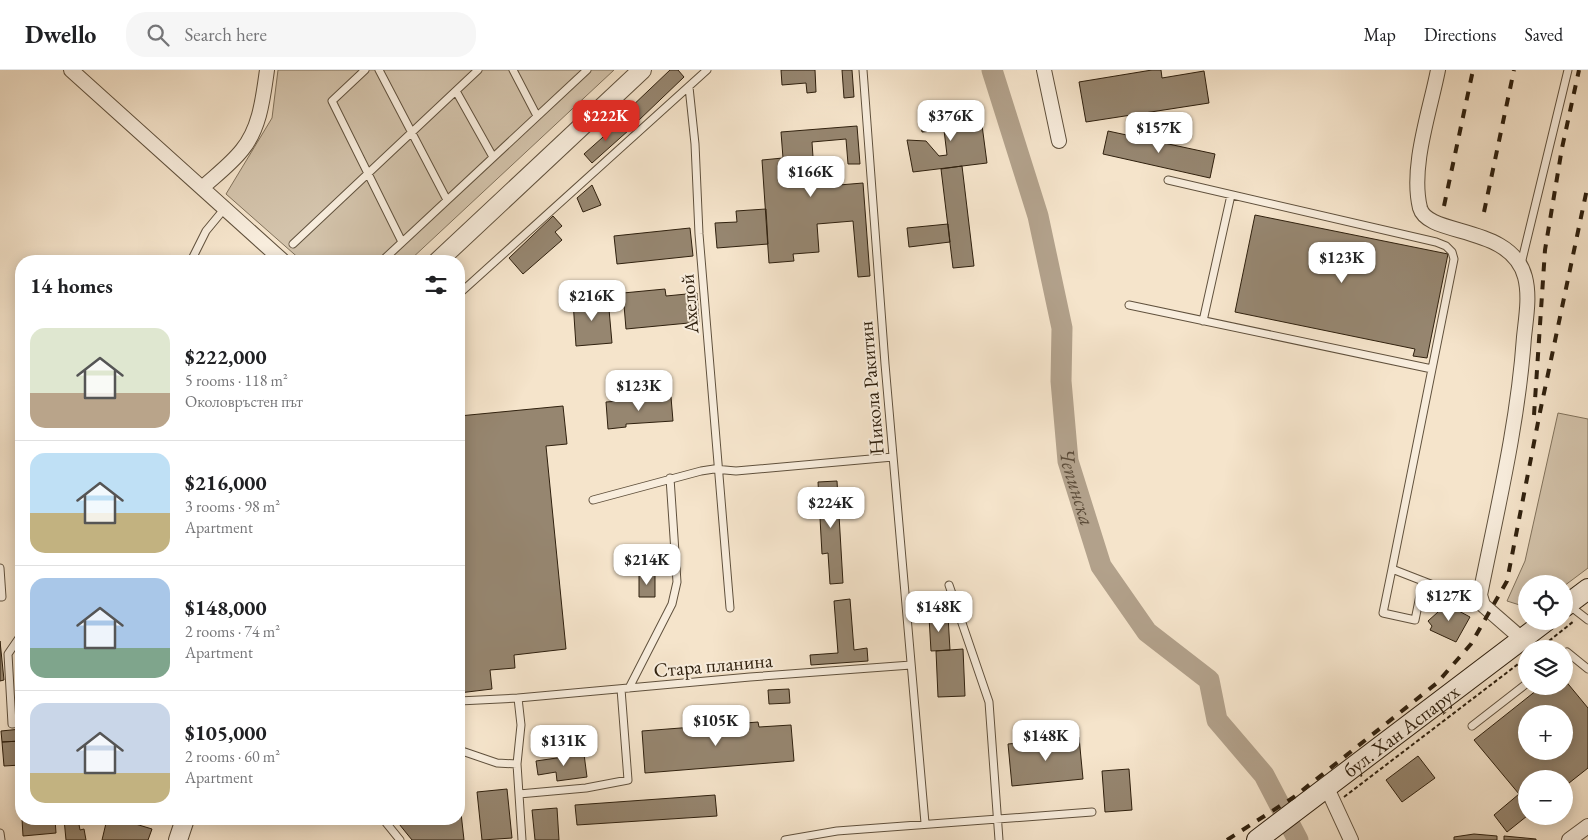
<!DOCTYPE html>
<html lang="en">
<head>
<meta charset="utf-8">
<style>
  :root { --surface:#fff; --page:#f6f6f6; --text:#202124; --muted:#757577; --line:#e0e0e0; --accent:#d93025 }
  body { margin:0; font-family:"EB Garamond",serif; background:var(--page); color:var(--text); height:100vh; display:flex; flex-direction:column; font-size:19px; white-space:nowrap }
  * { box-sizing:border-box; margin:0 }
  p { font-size:16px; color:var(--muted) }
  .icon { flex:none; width:28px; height:28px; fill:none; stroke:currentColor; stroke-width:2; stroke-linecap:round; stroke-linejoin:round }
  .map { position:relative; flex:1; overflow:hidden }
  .sheet { position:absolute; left:15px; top:185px; width:450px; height:570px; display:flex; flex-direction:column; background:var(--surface); border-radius:20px; box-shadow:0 2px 12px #0003 }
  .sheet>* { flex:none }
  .controls { position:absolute; left:1518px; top:505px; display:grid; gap:10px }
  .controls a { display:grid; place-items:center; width:55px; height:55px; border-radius:50%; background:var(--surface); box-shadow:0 2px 12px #0003; font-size:25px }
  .price { position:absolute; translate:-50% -42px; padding:0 11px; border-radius:10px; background:#fff; color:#222; font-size:16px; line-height:32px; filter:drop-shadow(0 1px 2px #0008) }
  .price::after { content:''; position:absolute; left:50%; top:30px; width:15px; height:11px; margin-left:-8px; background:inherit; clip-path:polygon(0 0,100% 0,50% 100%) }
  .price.current { background:var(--accent); color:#fff }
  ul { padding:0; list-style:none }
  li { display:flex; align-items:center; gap:15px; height:125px; padding:0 15px }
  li+li { border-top:1px solid var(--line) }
  li span { display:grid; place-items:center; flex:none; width:140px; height:100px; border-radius:15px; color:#555 }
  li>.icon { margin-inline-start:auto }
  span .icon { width:60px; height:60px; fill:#fffc; stroke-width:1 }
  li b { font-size:21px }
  h2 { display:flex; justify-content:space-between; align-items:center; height:60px; padding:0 15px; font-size:21px }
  header { display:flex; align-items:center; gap:30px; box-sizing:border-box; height:70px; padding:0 25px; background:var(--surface); border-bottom:1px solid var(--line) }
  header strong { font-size:24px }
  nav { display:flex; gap:28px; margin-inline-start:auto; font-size:18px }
  .search { width:350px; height:45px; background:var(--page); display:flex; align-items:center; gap:12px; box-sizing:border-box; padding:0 18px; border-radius:20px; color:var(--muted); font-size:19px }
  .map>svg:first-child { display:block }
  .green { fill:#d3c3ab; stroke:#81725c }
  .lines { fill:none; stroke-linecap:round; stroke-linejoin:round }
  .river { stroke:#b2a18b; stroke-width:21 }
  .building { fill:#968670; stroke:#2f200e; fill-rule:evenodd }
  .service-casing { stroke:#60513d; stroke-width:9 }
  .minor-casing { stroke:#60513d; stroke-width:16 }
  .tertiary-casing { stroke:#60513d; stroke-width:20 }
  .secondary-casing { stroke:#2f200e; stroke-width:22 }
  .path { stroke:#2f200e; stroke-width:2; stroke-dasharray:4 2.5; stroke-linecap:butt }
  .service { stroke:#f8eddd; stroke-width:7 }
  .minor { stroke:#f8eddd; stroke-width:14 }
  .tertiary { stroke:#f8eddd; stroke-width:18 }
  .secondary { stroke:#f8eddd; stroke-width:20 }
  .rail { stroke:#2f200e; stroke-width:4; stroke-dasharray:9 9; stroke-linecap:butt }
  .labels { text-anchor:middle; stroke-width:4; stroke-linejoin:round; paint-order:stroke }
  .street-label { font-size:20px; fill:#2f200e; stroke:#f8eddd }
  .water-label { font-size:21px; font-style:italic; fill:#5d4d3a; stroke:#f8eddd }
</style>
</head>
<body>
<header>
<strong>Dwello</strong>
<div class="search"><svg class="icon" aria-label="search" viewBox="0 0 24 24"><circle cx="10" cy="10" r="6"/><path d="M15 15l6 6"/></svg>Search here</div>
<nav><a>Map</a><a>Directions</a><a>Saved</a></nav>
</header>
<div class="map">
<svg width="1588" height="770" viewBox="0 0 1588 770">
  <rect width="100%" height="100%" fill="#f5e4cb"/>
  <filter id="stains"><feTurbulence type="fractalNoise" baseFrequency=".004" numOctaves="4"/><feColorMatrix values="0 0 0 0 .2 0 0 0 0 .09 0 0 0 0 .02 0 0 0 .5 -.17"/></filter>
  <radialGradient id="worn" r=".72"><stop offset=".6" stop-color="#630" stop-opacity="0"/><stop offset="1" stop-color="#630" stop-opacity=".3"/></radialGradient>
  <!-- green -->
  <path class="green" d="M278,0H614L409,191H302L226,124L272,48Z
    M1558,343L1588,349V498L1564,516V514H1526V537L1507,531L1525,491Z"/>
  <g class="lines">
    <!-- river -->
    <path class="river" id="s1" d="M992,0L1038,146L1062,258L1061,311L1068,391L1101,496L1147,562L1209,610L1217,650L1264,705L1298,770"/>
  </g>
  <!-- building -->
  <path class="building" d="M670,0H678L684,7L638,51L628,40Z
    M781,0H815L816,22L807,23L806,13L782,15Z
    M842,0H852L854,27L844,28Z
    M1152,0H1161L1162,8L1204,1L1209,33L1086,52L1079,12Z
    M980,40L987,93L913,102L907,70L926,71L939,86L947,85L944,60L922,62L920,47Z
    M621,51L629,60L592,93L584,84Z
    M857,56L860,94H848L846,69L812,72L815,117L863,113L870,206L858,207L853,151L817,154L819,182L793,184L794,191L769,193L762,90L783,88L781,62Z
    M1108,61L1215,84L1210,108L1103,84Z
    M962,96L974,196L953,198L941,99Z
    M592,115L601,135L583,142L577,128Z
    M766,139L768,174L717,178L715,153L737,152L736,141Z
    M1255,145L1448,184L1427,288L1413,286L1415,279L1235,242Z
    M553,146L562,156L555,162L562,170L523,204L509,188Z
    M948,154L950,172L909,177L907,158Z
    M690,158L693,186L617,194L614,166Z
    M665,219L666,226L697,223L699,252L626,259L623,223Z
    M608,228L612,273L576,276L573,231Z
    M671,327L673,351L626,354V357L608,359L606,332Z
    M563,336L567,374L546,376L566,579L514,585L515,598L490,600L492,619L459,623V346Z
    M837,411L843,513L830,514L828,483L822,484L818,412Z
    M639,504H655V527H639Z
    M850,529L854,580L867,578L868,591L811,595L810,585L838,583L834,531Z
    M1442,532L1470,547L1456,572L1430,560L1432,556L1428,551L1438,542Z
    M948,546L950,580L931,581L929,547Z
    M0,571L4,610L0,611Z
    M963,579L965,626L938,627L936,581Z
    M1564,609L1588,638V698L1564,717V709H1526L1527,746L1507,762L1494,745L1519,724L1474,670L1542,616H1564ZM1526,644H1564V681H1526Z
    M789,619L790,633L769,634L768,620Z
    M758,652L759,657L791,655L794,691L645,703L642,661Z
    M21,659V671L2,672L1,661Z
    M1079,667L1083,709L1012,716L1008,674Z
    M21,671V695L4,696L2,672Z
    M584,684L587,707L557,711L556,702L538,705L536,691Z
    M1418,686L1435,708L1402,732L1386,710Z
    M1129,699L1132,740L1105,742L1102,701Z
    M17,711H21V746Z
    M507,719L512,768L482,770L477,722Z
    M459,725L464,770H412L395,749H459Z
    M715,725L717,746L577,755L575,735Z
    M557,738L559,770H535L532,740Z
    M22,749H55L56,763L23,766Z
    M64,749H78L80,760L84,759L86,770H66Z
    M107,749H119L152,759L148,770H102Z
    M1474,764L1497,766V770H1454V767Z
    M1504,766L1536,769V770H1504Z"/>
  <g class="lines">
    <defs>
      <path id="service" d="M365,0L332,31L402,172
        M379,0L447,130
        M513,0L537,46
        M863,0L885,294L925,753
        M689,17L695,74L699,164L730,538
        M456,21L493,87
        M1168,110L1436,172L1446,176L1452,182L1454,189L1392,499
        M293,174L478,0
        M191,191L206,161L225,138
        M382,191L587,0
        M1521,194L1568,0
        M460,223L707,0
        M1129,235L1432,299
        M1203,251L1231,125
        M593,430L701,401L714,399L736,401L893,387
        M0,498L2,527H0
        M1423,511L1415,550L1383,543L1392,499L1482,534
        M949,515L989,632L999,770
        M1570,536L1588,550
        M21,565L8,584L12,654L21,653
        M1564,585L1567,582L1588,599
        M629,618L672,534L677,512L670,408
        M518,628L521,655L517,694L522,770
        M459,631L518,628L750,607L911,595
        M1472,656L1526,614
        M459,680L497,693L517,694
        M519,724L586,718L628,710L621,619
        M383,749L400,770
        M0,763L1,770
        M785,770L837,761L1092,742"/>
      <path id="minor" d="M71,0L283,191
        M1044,0L1059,71
        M1438,0C1430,41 1410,97 1420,138C1428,167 1511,154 1525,207C1530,226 1526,248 1524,267C1518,354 1497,440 1480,525L1483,535L1522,569
        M202,118C215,106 231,94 242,80C260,58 263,28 267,0
        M1327,718L1351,770
        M1569,770L1588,756"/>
      <path id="tertiary" d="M438,191L642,0
        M178,770L185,749"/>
      <g id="secondary">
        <path d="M1564,537L1588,519"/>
        <path id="s2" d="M1257,770L1546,551"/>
      </g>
    </defs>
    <!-- service casing -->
    <use href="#service" class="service-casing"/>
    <!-- minor casing -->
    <use href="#minor" class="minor-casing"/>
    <!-- tertiary casing -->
    <use href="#tertiary" class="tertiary-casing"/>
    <!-- secondary casing -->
    <use href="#secondary" class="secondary-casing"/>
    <!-- path -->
    <path class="path" d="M1539,579L1574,551
      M1344,727L1526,588"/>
    <!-- service -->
    <use href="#service" class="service"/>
    <!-- minor -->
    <use href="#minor" class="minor"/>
    <!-- tertiary -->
    <use href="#tertiary" class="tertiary"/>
    <!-- secondary -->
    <use href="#secondary" class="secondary"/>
    <!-- rail -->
    <path class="rail" d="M1444,136L1473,0
      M1484,142L1514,0
      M1534,345L1545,180L1562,78L1579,0
      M1227,770L1294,727L1437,613L1471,574L1507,511L1540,342L1588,114"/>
  </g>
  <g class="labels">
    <!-- street labels -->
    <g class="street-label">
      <text transform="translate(689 234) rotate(-95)" y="7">Ахелой</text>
      <text transform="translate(871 318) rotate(-95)" y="7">Никола Ракитин</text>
      <text transform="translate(713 595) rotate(-5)" y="7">Стара планина</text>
      <text dy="7" stroke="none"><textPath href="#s2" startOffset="181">бул. Хан Аспарух</textPath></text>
    </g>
    <!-- water labels -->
    <g class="water-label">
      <text dy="7" stroke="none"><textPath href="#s1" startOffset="428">Чепинска</textPath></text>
    </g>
  </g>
  <rect width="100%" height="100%" filter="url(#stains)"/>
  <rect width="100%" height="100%" fill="url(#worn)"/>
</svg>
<div class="controls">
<a><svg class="icon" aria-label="locate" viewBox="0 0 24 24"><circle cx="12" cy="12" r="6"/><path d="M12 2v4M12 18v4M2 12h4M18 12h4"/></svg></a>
<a><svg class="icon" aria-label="layers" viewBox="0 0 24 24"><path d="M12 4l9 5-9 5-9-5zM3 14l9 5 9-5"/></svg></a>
<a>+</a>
<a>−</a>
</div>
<b class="price current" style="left:606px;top:72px">$222K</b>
<b class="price" style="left:951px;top:72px">$376K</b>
<b class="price" style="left:1159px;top:84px">$157K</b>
<b class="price" style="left:811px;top:128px">$166K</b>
<b class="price" style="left:1342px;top:214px">$123K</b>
<b class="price" style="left:592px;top:252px">$216K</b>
<b class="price" style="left:639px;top:342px">$123K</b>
<b class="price" style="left:831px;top:459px">$224K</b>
<b class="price" style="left:647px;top:516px">$214K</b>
<b class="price" style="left:1449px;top:552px">$127K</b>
<b class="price" style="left:939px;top:563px">$148K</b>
<b class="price" style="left:716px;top:677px">$105K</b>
<b class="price" style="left:1046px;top:692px">$148K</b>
<b class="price" style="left:564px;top:697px">$131K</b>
<section class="sheet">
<h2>14 homes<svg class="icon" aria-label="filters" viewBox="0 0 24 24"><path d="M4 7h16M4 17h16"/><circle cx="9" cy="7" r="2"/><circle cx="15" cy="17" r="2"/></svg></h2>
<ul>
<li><span style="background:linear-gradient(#dfe7d0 65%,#b9a48a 0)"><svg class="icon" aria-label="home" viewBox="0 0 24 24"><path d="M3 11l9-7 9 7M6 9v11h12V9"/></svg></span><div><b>$222,000</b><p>5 rooms · 118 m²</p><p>Околовръстен път</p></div></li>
<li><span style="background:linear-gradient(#bfe0f5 60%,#c2b280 0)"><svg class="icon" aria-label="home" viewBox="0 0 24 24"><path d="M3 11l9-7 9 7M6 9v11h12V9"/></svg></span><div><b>$216,000</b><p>3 rooms · 98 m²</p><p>Apartment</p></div></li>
<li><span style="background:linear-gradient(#a9c7e8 70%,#7fa58c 0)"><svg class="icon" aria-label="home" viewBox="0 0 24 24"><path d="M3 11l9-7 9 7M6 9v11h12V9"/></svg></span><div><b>$148,000</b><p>2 rooms · 74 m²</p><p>Apartment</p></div></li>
<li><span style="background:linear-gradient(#c9d6e8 70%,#c2b280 0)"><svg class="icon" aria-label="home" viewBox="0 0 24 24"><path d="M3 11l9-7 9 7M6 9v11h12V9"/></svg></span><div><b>$105,000</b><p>2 rooms · 60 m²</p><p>Apartment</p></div></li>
</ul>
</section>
</div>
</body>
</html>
